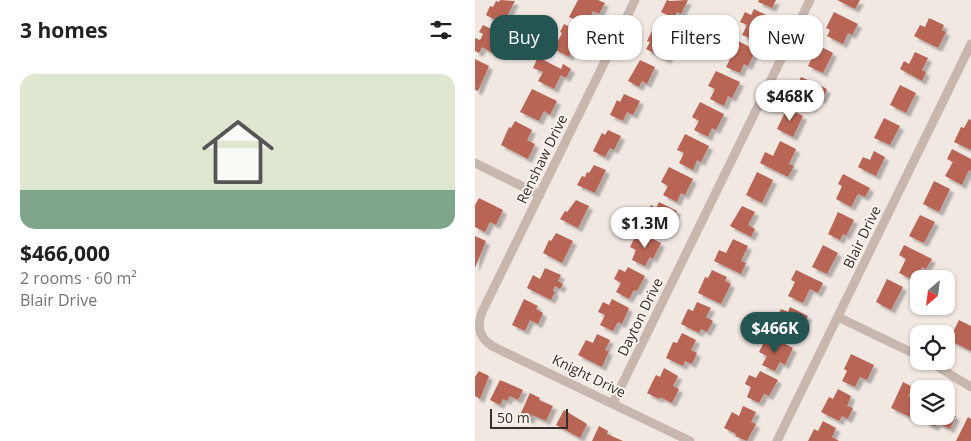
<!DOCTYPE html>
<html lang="en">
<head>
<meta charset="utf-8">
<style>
  :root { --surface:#fff; --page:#f2f2f2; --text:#202124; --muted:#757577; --line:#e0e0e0; --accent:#255553 }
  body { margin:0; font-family:"Open Sans",sans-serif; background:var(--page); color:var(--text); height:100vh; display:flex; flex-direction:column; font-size:19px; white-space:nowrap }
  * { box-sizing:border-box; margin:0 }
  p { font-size:16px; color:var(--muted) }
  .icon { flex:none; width:28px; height:28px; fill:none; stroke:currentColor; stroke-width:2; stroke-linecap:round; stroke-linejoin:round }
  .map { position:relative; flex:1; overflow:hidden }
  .side { display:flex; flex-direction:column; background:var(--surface); width:475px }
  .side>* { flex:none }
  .hud { position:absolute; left:15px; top:15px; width:405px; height:45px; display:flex; gap:10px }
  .needle { width:32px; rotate:208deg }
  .tools { position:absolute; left:435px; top:270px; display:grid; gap:10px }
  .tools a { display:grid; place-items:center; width:45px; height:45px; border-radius:10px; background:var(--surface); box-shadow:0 1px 4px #0004; font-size:25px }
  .scale { position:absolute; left:15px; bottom:12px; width:78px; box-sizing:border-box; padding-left:5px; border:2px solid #382e2c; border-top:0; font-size:14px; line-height:18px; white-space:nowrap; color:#382e2c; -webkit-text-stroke:4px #f9f3ee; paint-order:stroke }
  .price { position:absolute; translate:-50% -42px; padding:0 11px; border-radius:18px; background:#fff; color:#222; font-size:16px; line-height:32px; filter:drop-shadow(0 1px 2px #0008) }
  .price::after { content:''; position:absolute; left:50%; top:30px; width:15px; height:11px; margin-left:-8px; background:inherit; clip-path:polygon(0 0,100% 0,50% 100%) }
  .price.active { background:var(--accent); color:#fff }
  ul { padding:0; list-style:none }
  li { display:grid; align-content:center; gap:10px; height:265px; padding:0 20px }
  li+li { border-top:1px solid var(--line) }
  li span { display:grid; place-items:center; height:155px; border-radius:15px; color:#555 }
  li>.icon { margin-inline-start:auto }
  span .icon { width:90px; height:90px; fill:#fffc; stroke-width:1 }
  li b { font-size:21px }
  h2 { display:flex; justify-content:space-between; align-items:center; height:60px; padding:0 20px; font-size:21px }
  .pill { padding:0 18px; border-radius:15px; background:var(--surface); box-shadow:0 1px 4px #0004; font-size:18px; line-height:45px }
  .pill.active { background:var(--accent); color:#fff }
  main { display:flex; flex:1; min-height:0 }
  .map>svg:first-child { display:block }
  .building { fill:#b96557; filter:url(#shadow) }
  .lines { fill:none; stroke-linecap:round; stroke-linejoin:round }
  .street { stroke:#c8b7ae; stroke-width:9 }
  .labels { text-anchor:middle; stroke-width:4; stroke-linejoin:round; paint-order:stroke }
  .street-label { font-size:14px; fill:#382e2c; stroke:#f9f3ee }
</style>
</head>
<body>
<main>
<section class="side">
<h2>3 homes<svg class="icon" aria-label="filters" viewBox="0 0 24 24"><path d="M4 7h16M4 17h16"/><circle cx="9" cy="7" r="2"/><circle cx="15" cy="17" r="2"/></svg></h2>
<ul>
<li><span style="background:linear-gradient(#dfe7d0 75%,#7fa58c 0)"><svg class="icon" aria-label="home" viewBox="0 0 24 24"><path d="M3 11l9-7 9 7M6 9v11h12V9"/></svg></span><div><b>$466,000</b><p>2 rooms · 60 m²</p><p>Blair Drive</p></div></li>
</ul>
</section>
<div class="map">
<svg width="496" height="441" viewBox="0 0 496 441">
  <defs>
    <filter id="shadow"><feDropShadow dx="4" dy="4" stdDeviation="1" flood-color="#0004"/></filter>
  </defs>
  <rect width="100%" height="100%" fill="#f1e8e2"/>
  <!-- building -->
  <path class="building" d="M25,0L40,1L28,24L11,15L15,6L18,7L21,1L24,2Z
    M103,0H123L130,3L124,14L118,11L111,25L94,17Z
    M192,0L195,1L213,0L206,14L202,12L199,18L186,12Z
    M284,0H301L297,8L283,2Z
    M362,0H385L380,9Z
    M279,9L297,18L289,34L285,32L281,41L267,35L272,25L265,22L270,12L276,15Z
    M359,12L383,24L377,35L373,33L368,44L352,36L355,30L351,28Z
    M454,18L469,25L467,30L471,32L463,48L439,36L445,25L450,27Z
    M89,24L113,36L107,50L99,46L94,57L79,49L87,33L85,32Z
    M8,25L28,35L19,54L7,47L4,53L0,51V38L5,40L8,34L4,32Z
    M177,31L194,40L193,42L199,45L192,60L171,49L175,42L172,41Z
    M257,38L281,50L273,66L269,64L265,73L251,67L256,57L249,54Z
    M343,45L358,53L348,73L333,66Z
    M440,52L453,58L447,70L451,72L447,81L425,69L429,61L434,64Z
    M63,57L86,69L88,64L96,69L91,78L86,75L79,89L63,81L68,72L58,68Z
    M0,59L14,66L3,91L0,90Z
    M165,60L180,67L172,84L167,81L164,87L153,81Z
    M241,71L265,82L257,98L253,96L249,106L235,99L240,89L233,86Z
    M326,77L352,89L347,100L341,97L336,107L320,99L323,94L319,92Z
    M425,85L441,93L431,113L415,105Z
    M57,89L82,101L75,115L69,111L64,121L45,112Z
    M149,94L165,101L158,115L152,112L148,121L135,115L142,100L145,102Z
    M225,102L249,114L241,130L237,128L233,137L219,130L224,121L217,117Z
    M312,108L328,116L318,137L302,129Z
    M409,118L425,126L415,145L399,138Z
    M494,119L496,120V150L479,142L486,127L489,128Z
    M40,121L57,130L52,140L60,144L53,159L26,145L34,127L36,128Z
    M133,130L146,136L139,150L135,148L130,157L118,151L127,133L130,135Z
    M210,134L234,146L226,162L222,160L218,170L204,163L209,153L202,150Z
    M305,141L321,149L314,164L319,166L313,177L285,163L290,152L298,156Z
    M477,149L496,159V171L494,170L487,185L470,176L478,162L472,159Z
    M399,151L410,157L401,176L383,167L388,157L395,160Z
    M119,165L131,170L120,193L102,185L107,176L110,177L112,172L114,173Z
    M194,167L218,179L210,195L206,193L202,202L188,195L193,186L186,182Z
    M282,172L298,180L287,203L271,195Z
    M368,174L395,188L390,197L383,194L376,207L361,199L367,186L363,184Z
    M459,181L475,189L464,212L448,204Z
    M4,198L28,210L21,225L15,222L10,232L0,227V205Z
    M101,200L114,206L103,228L85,219L90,211L92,212Z
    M184,202L202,211L194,227L190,225L186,234L172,227L177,218L171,214L176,205L181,208Z
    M267,206L280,212L273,225L280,229L276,237L255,226Z
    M363,212L379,220L371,236L368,234L365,240L353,234Z
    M445,215L460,222L449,243L434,236Z
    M81,233L98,241L87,263L68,253L74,240L76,241Z
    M168,234L186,243L178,259L175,257L170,266L157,260L161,250L155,247L160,237L166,240Z
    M0,236L11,241L0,268Z
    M258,239L273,246L266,261L271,263L266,274L239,261L244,250L251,253Z
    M348,245L363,253L352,274L337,267Z
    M429,245L457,259L451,269L447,267L440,281L424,273L431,259L424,255Z
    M153,267L170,276L162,291L159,290L154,299L141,292L146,283L139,279L144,269L150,272Z
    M70,268L86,275L83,281L88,284L85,289L80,286L78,291L80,292L76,300L52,288L58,275L65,279Z
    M237,270L252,277L250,281L256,284L246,304L223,293L230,277L233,278Z
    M321,270L348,283L343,293L335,289L328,303L313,296L320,282L316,280Z
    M412,279L428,287L416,310L401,302Z
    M49,299L63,306L61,309L68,313L63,324L55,320L50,331L37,325Z
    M137,299L154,308L147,324L143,322L138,331L125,325L130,315L123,312L128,302L134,305Z
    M222,302L236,308L231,317L238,321L232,332L226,329L224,333L206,324L213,309L218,311Z
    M315,307L333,316L326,332L321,329L316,339L303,332L308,322L301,319L306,309L313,312Z
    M484,320L496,326V351L474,340Z
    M207,333L221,340L216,350L222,353L217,364L210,361L208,366L191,358L198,342L202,343Z
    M122,334L135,340L130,350L134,351L127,367L103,355L111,340L118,343Z
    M300,339L318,348L310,365L305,362L300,371L287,365L292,356L284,352L290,340L298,344Z
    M376,354L399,365L392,380L385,377L380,387L367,381L372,371L369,369Z
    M189,368L203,376L198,386L204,389L197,403L185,397L184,399L172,393L181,375L185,377Z
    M4,371L14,376L5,399L0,396V377Z
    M285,371L303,380L294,396L289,394L284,403L272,397L276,387L270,384L274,375L281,378Z
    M25,380L48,390L43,400L35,396L32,401L28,399L25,405L15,400Z
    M428,382L438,387L433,396L444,401V409L439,419L416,408Z
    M363,389L376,396L372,406L378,408L373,419L367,416L364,421L346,412L354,397L358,399Z
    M55,393L65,398L64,400L78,406L71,421L57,415L55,420L45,415Z
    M268,406L281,412L276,422L281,424L272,441L260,436L261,434L249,428L257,412L264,416Z
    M89,410L112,424L105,438L81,425Z
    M471,411L481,416L475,429L462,423L460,427L449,422L452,416H471Z
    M493,417L496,419V441H481Z
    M348,421L361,428L357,437L364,441H333L339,429L343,431Z
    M124,426L133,431L132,434L148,441H117Z"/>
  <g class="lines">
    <!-- street -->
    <path class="street" d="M160,0L7,312C1,328 5,339 19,347L215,441
      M0,163L65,195
      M363,317L444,356
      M453,361L496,387
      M138,403L335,0
      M302,441L496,44"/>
  </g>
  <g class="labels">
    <!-- street labels -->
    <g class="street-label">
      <text transform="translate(67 159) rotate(-64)" y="5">Renshaw Drive</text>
      <text transform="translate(387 237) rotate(-64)" y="5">Blair Drive</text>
      <text transform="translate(165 317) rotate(-64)" y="5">Dayton Drive</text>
      <text transform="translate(114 376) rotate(26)" y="5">Knight Drive</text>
    </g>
  </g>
</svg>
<div class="tools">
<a><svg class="needle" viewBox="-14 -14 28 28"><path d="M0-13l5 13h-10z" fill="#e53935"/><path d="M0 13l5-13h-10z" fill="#757577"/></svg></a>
<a><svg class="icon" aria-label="locate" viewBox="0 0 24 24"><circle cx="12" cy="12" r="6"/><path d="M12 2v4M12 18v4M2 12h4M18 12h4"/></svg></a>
<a><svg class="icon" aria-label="layers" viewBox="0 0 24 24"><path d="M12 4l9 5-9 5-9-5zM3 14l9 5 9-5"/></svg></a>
</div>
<div class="scale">50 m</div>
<b class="price" style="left:315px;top:122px">$468K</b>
<b class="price" style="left:170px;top:249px">$1.3M</b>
<b class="price active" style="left:300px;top:354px">$466K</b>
<div class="hud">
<a class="pill active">Buy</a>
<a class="pill">Rent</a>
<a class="pill">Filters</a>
<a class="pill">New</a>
</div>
</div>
</main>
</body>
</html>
